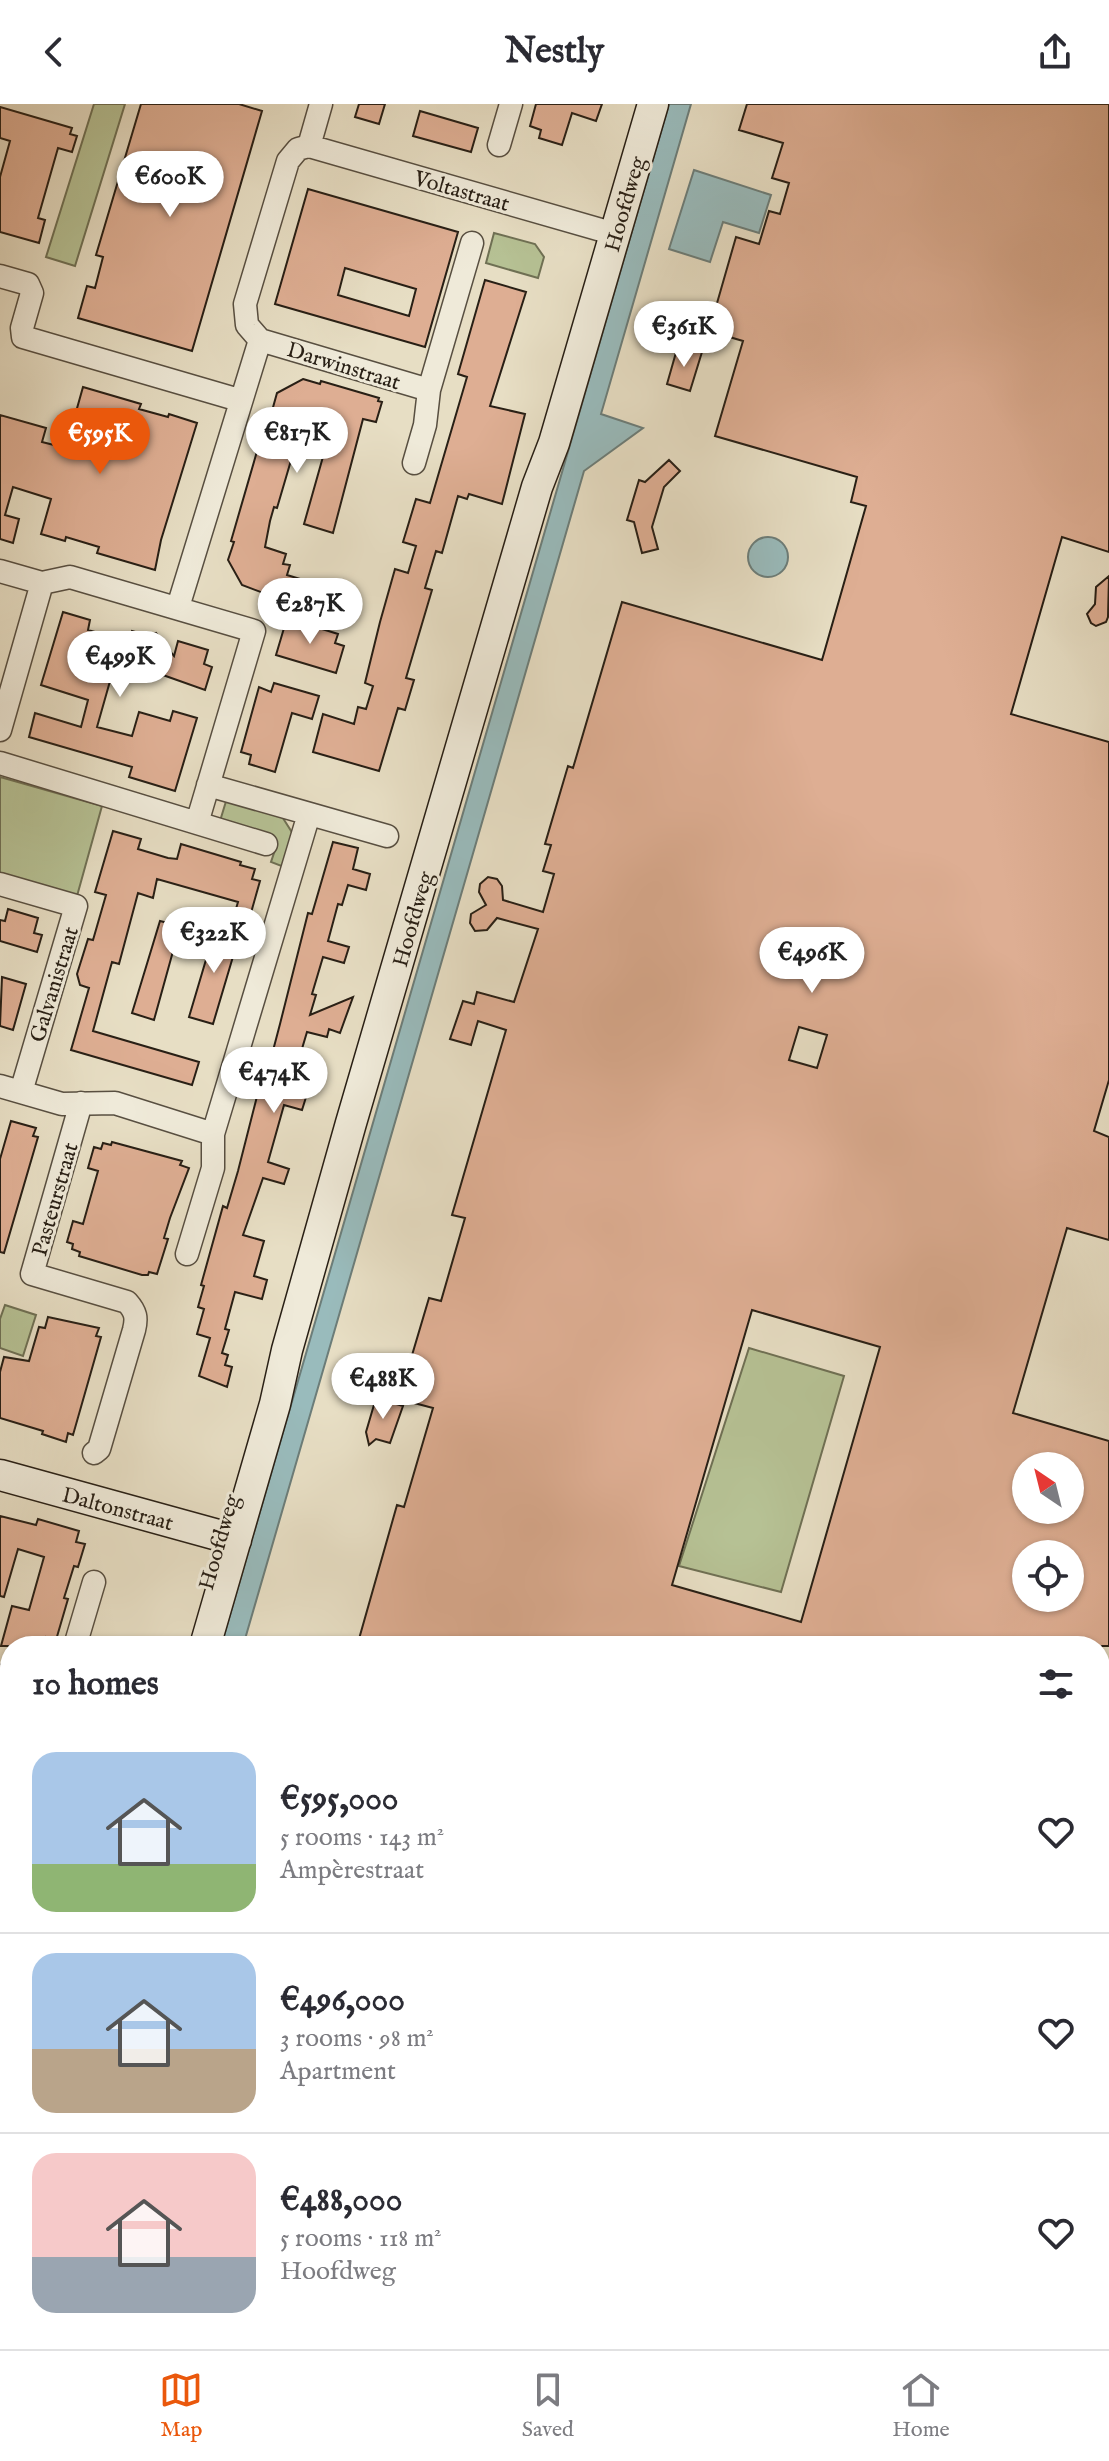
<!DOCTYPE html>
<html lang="en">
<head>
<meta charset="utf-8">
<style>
  :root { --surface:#fff; --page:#f7f7f7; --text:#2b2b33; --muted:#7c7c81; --line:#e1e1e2; --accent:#ea580c }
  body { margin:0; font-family:"IM FELL English",serif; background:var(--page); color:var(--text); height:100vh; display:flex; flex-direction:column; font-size:30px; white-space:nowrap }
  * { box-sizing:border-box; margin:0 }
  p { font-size:26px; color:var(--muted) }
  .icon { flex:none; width:44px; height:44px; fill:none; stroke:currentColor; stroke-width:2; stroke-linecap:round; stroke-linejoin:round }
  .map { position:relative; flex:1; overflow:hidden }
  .details { position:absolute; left:0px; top:1532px; width:1110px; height:714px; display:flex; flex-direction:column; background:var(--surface); border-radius:32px 32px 0 0; box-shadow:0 2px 6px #0004 }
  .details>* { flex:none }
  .needle { width:52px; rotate:325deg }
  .controls { position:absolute; left:1012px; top:1348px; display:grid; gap:16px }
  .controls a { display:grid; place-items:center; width:72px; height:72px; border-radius:50%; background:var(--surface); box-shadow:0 2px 6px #0004; font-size:40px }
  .price { position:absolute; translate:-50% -68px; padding:0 18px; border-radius:28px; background:#fff; color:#222; font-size:26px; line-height:52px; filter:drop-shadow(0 2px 4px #0008) }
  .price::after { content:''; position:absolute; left:50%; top:48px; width:24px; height:18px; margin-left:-12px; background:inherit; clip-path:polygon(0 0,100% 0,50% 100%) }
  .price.selected { background:var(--accent); color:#fff }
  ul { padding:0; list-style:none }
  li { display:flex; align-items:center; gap:24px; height:200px; padding:0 32px }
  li+li { border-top:2px solid var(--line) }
  li span { display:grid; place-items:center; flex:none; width:224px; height:160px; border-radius:24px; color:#555 }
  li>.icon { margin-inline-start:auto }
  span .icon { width:96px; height:96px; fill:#fffc; stroke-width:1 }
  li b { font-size:34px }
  h2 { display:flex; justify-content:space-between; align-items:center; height:96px; padding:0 32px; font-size:34px }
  header { display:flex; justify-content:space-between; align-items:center; height:104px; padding:0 32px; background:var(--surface); font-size:36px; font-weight:700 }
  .dock { display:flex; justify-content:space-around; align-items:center; height:112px; border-top:2px solid var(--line); background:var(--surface); font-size:22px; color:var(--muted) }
  .dock a { display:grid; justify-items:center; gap:4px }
  .dock .selected { color:var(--accent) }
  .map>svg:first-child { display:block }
  .green { fill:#b6c194; stroke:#6f7054; stroke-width:2 }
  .water { fill:#99bbbc; stroke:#6c7d79; stroke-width:2 }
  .building { fill:#deae93; stroke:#281f15; stroke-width:2; fill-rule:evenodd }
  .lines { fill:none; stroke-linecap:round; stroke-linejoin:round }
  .street-casing { stroke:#584f41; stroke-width:25 }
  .secondary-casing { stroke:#281f15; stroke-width:33 }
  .street { stroke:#efead9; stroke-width:22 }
  .secondary { stroke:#efead9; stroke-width:30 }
  .labels { text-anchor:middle; stroke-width:6; stroke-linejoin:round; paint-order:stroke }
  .street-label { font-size:22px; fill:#281f15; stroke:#efead9 }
</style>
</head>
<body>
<header><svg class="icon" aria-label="back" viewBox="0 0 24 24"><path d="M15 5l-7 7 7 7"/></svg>Nestly<svg class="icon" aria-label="share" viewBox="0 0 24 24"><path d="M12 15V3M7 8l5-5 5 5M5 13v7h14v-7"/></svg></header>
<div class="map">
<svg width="1109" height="2245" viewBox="0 0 1109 2245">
  <rect width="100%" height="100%" fill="#e7dec4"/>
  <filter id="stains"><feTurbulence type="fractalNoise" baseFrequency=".0025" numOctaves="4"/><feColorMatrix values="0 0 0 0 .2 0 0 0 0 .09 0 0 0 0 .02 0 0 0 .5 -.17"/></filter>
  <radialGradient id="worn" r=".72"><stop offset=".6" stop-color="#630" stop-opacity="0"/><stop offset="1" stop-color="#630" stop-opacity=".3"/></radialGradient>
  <!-- green -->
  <path class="green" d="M94,0H125L75,162L46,153Z
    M494,129L535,140L544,153L538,174L486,159Z
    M0,673L102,702L77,792L0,770Z
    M227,694L281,711L293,730L284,763L271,758L277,740L269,732L220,717Z
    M5,1201L36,1211L23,1252L0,1244V1215Z
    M749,1244L844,1272L781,1488L679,1462Z"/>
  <!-- water -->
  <path class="water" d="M669,0H691L601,310L643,324L584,367L243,1542H221Z
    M694,66L771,91L759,129L723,118L710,158L669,145Z
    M748 453a20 20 0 1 1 40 0a20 20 0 1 1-40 0Z"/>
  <!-- building -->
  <path class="building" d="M141,0H239L262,7L192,247L78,214L87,182L95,184L103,153L96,151Z
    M359,0H385L379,20L355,13Z
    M536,0H602L596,17L572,9L562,41L539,34L541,26L530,22Z
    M747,0H1109V448L1062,433L1011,610L1109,638V976L1094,1027L1109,1033V1136L1067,1124L1013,1309L1109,1337V1542H357L397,1401L404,1403L433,1304L399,1295L429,1194L441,1197L465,1114L452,1111L506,926L478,917L471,941L450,935L463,897L474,900L477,888L514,898L538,825L497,814L487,826L475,827L470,819L471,810L486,801L479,788L480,780L488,773L497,775L502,782L503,796L543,808L554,770L543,767L551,741L545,740L568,662L573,664L622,498L822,556L866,402L851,398L857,373L715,332L743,237L709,227L736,133L759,140L769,107L780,110L789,79L772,74L783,39L739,26ZM799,923L827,931L817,964L789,956ZM752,1206L880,1243L801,1518L672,1481ZM1026,1362H1070V1406H1026ZM1026,1450H1070V1494H1026Z
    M0,3L72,24L70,30L77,32L72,48L58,44L38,114L45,116L39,139L0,128V73L10,37L0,34Z
    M420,7L478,24L471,48L413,32Z
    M308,85L458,128L425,243L275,200ZM345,164L416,185L409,212L338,191Z
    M485,176L526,188L490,302L525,310L502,400L469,390L467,395L458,392L442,449L436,447L425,484L432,486L406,574L414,576L405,606L398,604L379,667L313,648L323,610L354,620L358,603L366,605L373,582L365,579L380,518L395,465L408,469L416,442L403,438L416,395L430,399L467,273L458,270Z
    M685,243L702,248L690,287L667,280L677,245L684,247Z
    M303,275L320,280L321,277L379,294L378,297L382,298L376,318L363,315L333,429L304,420L328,335L297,336L277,404L274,403L270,417L265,443L286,450L283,460L290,461L287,471L300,475L293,500L242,481L228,456L234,438L231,437L269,306L272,307L277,289Z
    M83,283L141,300L139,305L168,313L169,310L197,319L161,436L155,466L97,449L99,443L66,433L65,437L41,430L51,395L13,383L5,411L19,415L13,439L0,435V311L46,324L42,338L70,345L78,316L74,315Z
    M669,356L680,367L664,383L652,423L658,445L642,449L634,418L627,416L639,376L645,378Z
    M1109,472L1108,513L1106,518L1096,522L1091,519L1087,510L1095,500L1096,483Z
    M63,508L90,516L88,526L129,538L132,527L149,532L156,529L174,552L178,537L208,546L204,560L212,563L205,586L160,570V573L144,568L145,565L116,556L97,623L132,632L139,608L170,617L173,607L197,614L175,687L129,673L132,663L29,633L35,609L81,623L88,596L41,581Z
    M287,514L338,530L335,539L344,542L336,569L276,551Z
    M274,579L319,592L312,615L292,609L275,668L249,660L251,651L241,648L259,583L271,588Z
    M113,727L141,735L138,745L168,754L177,755L181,740L241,758L240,761L255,765L252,775L260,777L245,830L230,825L238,798L157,775L153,794L138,789L119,860L112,858L93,927L199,958L192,981L71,946L89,884L80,881L77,870L88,835L93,836L106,791L95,788Z
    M333,738L358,744L353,765L370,770L366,786L348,781L342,801L338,800L328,837L349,843L344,859L323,853L312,890L316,891L310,911L353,893L340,929L329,925L327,933L307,928L301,948L296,947L286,984L307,990L302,1006L284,1001L268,1058L289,1065L284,1080L263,1074L243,1131L264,1137L254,1172L267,1176L262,1195L235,1188L225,1225L229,1226L222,1249L228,1251L225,1261L232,1263L227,1283L199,1272L210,1234L197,1230L204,1205L198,1203L204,1182L201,1181L223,1102L227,1104L238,1067L266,957L270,958L280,920L308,809L312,810Z
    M8,805L38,814L34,829L42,831L37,848L0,837V816L5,817Z
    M160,817L180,822L154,916L132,909Z
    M216,822L240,829L213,920L189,913Z
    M2,873L26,880L13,926L0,922Z
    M11,1017L36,1024L33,1032L38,1033L4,1149L0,1148V1055Z
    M112,1038L182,1057L180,1061L189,1064L170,1114L164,1134L168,1135L157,1170L149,1168L148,1171H142L79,1152L80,1148L72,1145L73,1140L67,1138L73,1117L83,1120L90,1095L98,1067L88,1064L94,1043L101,1045L103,1039L111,1041Z
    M48,1213L99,1224L96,1232L101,1233L73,1331L68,1329L66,1338L42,1330L43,1327L0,1314V1268L4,1253L29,1257L39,1223L45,1224Z
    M376,1294L403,1302L390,1339L376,1335L369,1341L366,1328Z
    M0,1412L36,1421L38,1415L79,1427L76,1438L85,1440L78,1463L74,1462L64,1494L68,1495L56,1536L46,1533L43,1542H1L12,1502L29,1506L44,1453L18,1445L4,1493L0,1492Z"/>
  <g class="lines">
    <defs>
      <path id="street" d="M499,41L511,0
        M309,42L615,130
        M0,172L28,180L32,189L22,224L23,233L239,296
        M260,236L429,286
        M414,359L425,321L429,286L472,139
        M0,467L42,479L70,473L254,527L197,719
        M178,503L260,236L247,221L245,200L288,57L298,45L309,42L321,0
        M0,626L42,479
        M0,659L266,740
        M208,681L387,732
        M0,780L76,802L21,988
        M0,982L62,1000L115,999L213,1030
        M81,999L32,1170L127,1198C136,1208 137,1214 134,1226L99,1345L94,1349
        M187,1150L213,1064V1030L309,710
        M75,1542L94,1478
        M0,1572L10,1575
        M0,1750L10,1753
        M0,1994L8,1996"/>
      <path id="secondary" d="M0,1371L236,1436
        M205,1542L275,1300L287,1246L351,1019L537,383L554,339L653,0
        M1100,2181L1109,2184
        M0,2235L10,2200"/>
    </defs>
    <!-- street casing -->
    <use href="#street" class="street-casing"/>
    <!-- secondary casing -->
    <use href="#secondary" class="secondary-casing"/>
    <!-- street -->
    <use href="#street" class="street"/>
    <!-- secondary -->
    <use href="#secondary" class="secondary"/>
  </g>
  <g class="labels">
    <!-- street labels -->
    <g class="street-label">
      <text transform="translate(462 86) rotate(16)" y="8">Voltastraat</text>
      <text transform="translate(624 100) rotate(-74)" y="8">Hoofdweg</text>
      <text transform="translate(344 261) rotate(17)" y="8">Darwinstraat</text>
      <text transform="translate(412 815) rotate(-74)" y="8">Hoofdweg</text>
      <text transform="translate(53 880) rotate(-73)" y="8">Galvanistraat</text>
      <text transform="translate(54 1095) rotate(-74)" y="8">Pasteurstraat</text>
      <text transform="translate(118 1404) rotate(15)" y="8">Daltonstraat</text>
      <text transform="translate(218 1438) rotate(-74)" y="8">Hoofdweg</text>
    </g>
  </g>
  <rect width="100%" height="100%" filter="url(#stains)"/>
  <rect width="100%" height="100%" fill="url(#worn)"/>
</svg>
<div class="controls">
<a><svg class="needle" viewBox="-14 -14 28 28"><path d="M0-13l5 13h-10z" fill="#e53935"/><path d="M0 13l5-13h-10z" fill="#7c7c81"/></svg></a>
<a><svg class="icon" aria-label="locate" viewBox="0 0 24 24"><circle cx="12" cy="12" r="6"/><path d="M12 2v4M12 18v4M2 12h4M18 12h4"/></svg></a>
</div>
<b class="price" style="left:170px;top:115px">€600K</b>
<b class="price" style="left:684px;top:265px">€361K</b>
<b class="price" style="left:297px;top:371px">€817K</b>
<b class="price selected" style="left:100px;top:372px">€595K</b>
<b class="price" style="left:310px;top:542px">€287K</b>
<b class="price" style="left:120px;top:595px">€499K</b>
<b class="price" style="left:214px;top:871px">€322K</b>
<b class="price" style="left:812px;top:891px">€496K</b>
<b class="price" style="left:274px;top:1011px">€474K</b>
<b class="price" style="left:383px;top:1317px">€488K</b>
<section class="details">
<h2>10 homes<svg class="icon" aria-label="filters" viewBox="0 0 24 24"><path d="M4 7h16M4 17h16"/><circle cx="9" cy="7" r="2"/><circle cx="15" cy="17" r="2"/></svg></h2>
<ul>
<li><span style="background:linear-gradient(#a9c7e8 70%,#8fb573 0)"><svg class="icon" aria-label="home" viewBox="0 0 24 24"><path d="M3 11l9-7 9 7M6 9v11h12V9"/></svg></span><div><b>€595,000</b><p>5 rooms · 143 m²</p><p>Ampèrestraat</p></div><svg class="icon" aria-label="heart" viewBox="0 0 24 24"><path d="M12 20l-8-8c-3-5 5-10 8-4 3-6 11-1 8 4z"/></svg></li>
<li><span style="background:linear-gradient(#a9c7e8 60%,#b9a48a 0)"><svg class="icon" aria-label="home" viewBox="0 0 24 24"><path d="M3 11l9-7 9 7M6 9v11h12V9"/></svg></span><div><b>€496,000</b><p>3 rooms · 98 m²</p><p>Apartment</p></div><svg class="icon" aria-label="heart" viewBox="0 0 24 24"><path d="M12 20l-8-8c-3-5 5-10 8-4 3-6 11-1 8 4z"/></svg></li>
<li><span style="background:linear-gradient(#f6c9c9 65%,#9aa5b1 0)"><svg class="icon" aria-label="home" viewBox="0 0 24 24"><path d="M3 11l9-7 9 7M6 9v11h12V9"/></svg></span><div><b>€488,000</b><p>5 rooms · 118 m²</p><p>Hoofdweg</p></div><svg class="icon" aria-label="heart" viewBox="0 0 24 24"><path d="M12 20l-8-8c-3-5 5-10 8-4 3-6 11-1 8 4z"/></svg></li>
</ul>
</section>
</div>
<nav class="dock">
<a class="selected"><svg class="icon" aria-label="map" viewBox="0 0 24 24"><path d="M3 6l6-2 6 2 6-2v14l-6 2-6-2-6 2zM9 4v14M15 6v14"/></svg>Map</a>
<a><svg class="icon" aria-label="saved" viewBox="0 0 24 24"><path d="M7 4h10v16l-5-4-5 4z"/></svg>Saved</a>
<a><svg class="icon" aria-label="home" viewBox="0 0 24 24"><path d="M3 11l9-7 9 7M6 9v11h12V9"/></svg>Home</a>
</nav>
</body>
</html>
